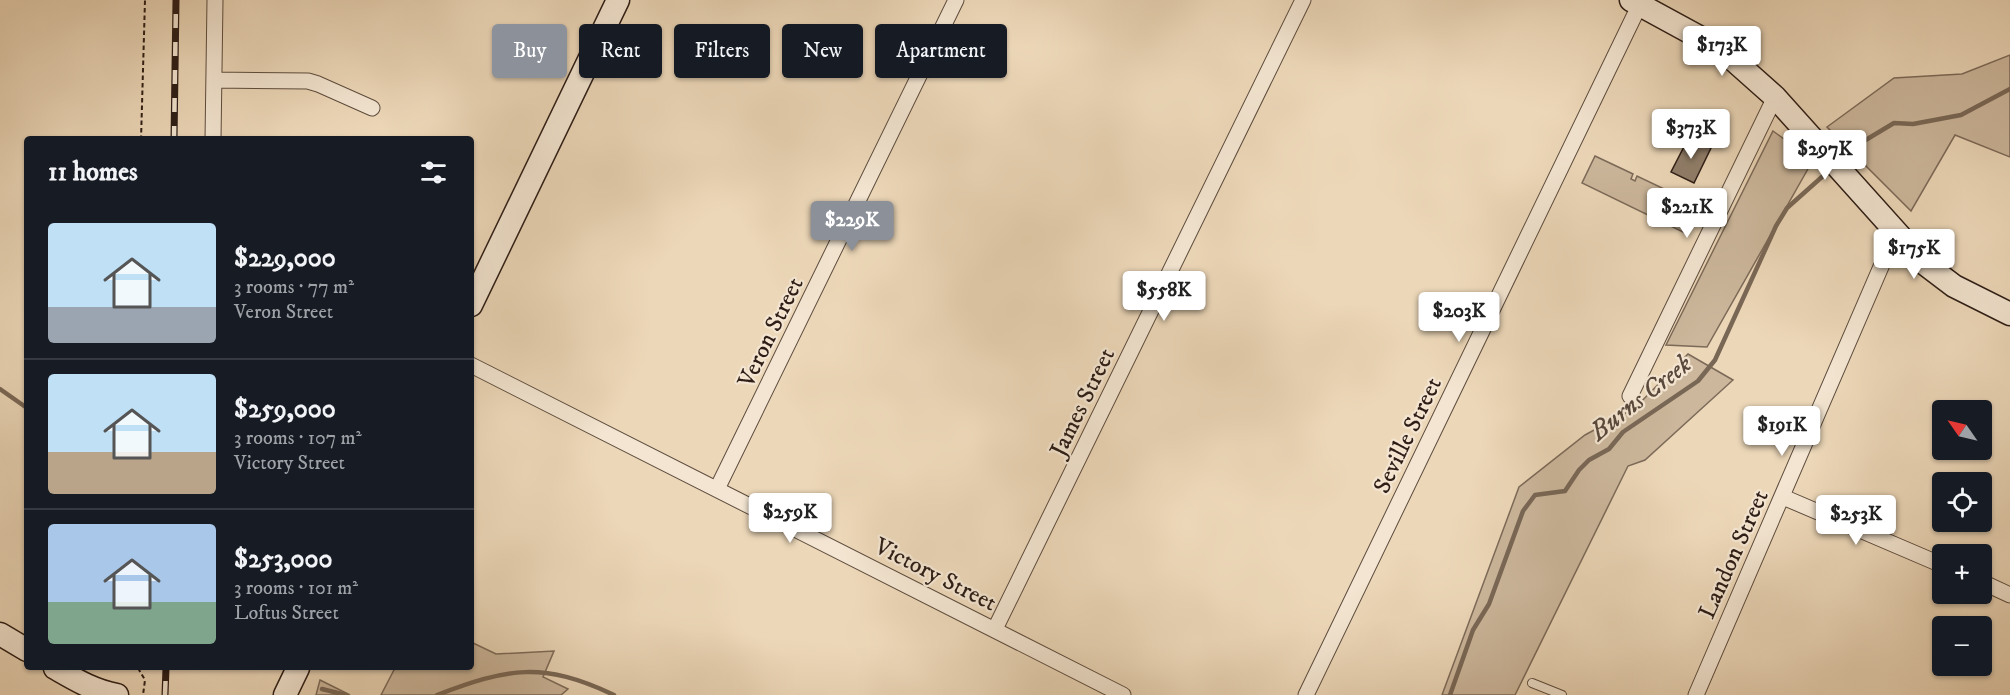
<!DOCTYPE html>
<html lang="en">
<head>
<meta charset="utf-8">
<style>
  :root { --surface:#171b24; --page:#242831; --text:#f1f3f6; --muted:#9ea1a6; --line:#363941; --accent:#8c9099 }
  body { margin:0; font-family:"IM FELL DW Pica",serif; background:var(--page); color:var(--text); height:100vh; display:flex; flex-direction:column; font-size:22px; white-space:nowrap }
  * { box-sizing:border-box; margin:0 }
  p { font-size:20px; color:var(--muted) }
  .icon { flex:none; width:33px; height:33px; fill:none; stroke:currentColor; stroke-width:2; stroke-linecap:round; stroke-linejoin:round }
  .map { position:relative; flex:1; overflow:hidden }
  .details { position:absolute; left:24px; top:136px; width:450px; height:534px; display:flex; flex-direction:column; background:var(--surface); border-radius:6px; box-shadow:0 2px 4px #0004 }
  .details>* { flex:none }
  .hud { position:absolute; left:492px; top:24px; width:570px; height:54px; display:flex; gap:12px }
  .needle { width:39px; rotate:304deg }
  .tools { position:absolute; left:1932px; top:400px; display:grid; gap:12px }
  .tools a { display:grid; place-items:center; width:60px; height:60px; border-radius:6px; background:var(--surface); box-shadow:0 2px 4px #0004; font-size:30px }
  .price { position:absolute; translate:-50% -51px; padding:0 14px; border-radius:6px; background:#fff; color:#222; font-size:20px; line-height:39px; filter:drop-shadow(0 2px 3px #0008) }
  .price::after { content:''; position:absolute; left:50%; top:36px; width:18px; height:14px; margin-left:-9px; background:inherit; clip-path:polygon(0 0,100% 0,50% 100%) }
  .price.active { background:var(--accent); color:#fff }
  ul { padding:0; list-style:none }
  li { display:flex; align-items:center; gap:18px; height:150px; padding:0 24px }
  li+li { border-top:2px solid var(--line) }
  li span { display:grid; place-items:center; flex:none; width:168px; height:120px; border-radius:6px; color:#555 }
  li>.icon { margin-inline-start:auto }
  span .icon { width:72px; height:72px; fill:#fffc; stroke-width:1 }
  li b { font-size:26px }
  h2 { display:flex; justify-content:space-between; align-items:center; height:72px; padding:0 24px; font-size:26px }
  .chip { padding:0 21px; border-radius:6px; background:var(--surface); box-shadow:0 2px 4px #0004; font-size:21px; line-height:54px }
  .chip.active { background:var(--accent); color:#fff }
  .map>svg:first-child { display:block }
  .green { fill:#ccb79c; stroke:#7c6a59; stroke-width:1.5 }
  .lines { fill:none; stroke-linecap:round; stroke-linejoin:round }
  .stream { stroke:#796756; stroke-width:4.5 }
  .building { fill:#907e6a; stroke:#2d1d16; stroke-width:1.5 }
  .lane-casing { stroke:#5d4c3e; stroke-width:10 }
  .street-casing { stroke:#5d4c3e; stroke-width:17 }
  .secondary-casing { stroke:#2d1d16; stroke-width:25 }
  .path { stroke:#2d1d16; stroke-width:2; stroke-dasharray:4.5 3; stroke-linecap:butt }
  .lane { stroke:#f3e5d1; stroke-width:8 }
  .street { stroke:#f3e5d1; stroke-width:15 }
  .secondary { stroke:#f3e5d1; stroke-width:22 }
  .rail-casing { stroke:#2d1d16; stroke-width:7 }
  .rail { stroke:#f3e5d1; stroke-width:4.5; stroke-dasharray:14; stroke-linecap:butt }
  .labels { text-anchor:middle; stroke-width:4.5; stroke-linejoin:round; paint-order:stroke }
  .street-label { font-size:24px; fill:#2d1d16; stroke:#f3e5d1 }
  .water-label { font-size:26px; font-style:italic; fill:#59483b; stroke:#f3e5d1 }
</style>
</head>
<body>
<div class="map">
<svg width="2010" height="695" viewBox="0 0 2010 695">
  <rect width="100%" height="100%" fill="#ecd7b8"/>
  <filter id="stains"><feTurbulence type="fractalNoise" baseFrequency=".00333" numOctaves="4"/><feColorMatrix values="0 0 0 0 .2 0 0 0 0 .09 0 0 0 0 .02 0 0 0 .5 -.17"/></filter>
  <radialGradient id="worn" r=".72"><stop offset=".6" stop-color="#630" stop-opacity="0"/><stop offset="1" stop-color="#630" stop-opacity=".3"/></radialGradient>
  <!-- green -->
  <path class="green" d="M2010,55V157L1955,135L1911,211L1827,127L1894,78L1962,74Z
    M1773,131L1813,160L1707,347L1666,345Z
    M1595,156L1633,174L1631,179L1635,181L1637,176L1700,206L1687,234L1582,183Z
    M1688,354L1733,380L1645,460L1628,466L1515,695H1442L1519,487L1585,435L1635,408Z
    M471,642L496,654L554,651L543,677L568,689L561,695H381L395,668H471Z
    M320,680L350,695H316Z"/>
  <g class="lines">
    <!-- stream -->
    <path class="stream" d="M1840,160L1854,147L1894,123L1913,124L1961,115L2010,89
      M0,389L27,408
      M322,689L346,695
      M437,695C507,668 543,661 614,695
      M1450,695L1473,630L1489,604L1523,511L1535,495L1565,491L1579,470L1589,460L1609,449L1623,432L1698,381L1715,360L1776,226L1787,208L1832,168"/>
  </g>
  <!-- building -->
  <path class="building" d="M1689,137L1711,148L1694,183L1671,172Z"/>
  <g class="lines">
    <defs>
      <path id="lane" d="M1532,683L1562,695"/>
      <path id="street" d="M214,80L308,81L318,84L372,108
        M213,140L215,0
        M471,365L1123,695
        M1630,396L1775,97
        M717,489L956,0
        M1783,497L1942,565
        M1982,582L2010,595
        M995,629L1303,0
        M1306,695L1640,4L1644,0
        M1696,695L1896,232"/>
      <path id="secondary" d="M1631,0L1721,49L1775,97L1925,264L1954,286L2010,314
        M471,305L618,0
        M0,634L27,650
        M55,668C76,680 94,691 117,695
        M285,695L298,668"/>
    </defs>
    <!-- lane casing -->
    <use href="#lane" class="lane-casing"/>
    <!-- street casing -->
    <use href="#street" class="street-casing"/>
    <!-- secondary casing -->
    <use href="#secondary" class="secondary-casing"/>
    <!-- path -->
    <path class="path" d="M141,140L145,0
      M138,668L145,680L143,695"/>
    <!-- lane -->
    <use href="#lane" class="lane"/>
    <!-- street -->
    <use href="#street" class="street"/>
    <!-- secondary -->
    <use href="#secondary" class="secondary"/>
    <defs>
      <path id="rail" d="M174,140L176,0
        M165,695L166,668"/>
    </defs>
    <!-- rail casing -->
    <use href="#rail" class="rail-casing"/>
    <!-- rail -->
    <use href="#rail" class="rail"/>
  </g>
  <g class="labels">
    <!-- street labels -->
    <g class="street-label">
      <text transform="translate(770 332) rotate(-64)" y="8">Veron Street</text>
      <text transform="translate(1082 402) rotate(-64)" y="8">James Street</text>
      <text transform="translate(1407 435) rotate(-64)" y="8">Seville Street</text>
      <text transform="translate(1733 554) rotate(-66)" y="8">Landon Street</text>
      <text transform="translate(936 574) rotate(27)" y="8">Victory Street</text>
    </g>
    <!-- water labels -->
    <g class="water-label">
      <text transform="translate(1640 397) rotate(-38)" y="9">Burns Creek</text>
    </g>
  </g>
  <rect width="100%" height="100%" filter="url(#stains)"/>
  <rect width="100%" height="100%" fill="url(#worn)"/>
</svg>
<div class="tools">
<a><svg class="needle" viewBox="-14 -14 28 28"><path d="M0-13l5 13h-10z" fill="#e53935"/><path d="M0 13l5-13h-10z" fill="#9ea1a6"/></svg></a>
<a><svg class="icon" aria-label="locate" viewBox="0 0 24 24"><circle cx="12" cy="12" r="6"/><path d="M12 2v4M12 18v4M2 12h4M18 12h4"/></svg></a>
<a>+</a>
<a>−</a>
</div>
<b class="price" style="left:1722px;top:77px">$173K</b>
<b class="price" style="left:1691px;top:160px">$373K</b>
<b class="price" style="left:1825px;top:181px">$297K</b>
<b class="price" style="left:1687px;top:239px">$221K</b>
<b class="price active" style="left:852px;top:252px">$229K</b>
<b class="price" style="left:1914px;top:280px">$175K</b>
<b class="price" style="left:1164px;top:322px">$558K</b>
<b class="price" style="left:1459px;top:343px">$203K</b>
<b class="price" style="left:1782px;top:457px">$191K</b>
<b class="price" style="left:790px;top:544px">$259K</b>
<b class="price" style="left:1856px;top:546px">$253K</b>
<div class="hud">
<a class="chip active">Buy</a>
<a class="chip">Rent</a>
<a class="chip">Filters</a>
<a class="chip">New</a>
<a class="chip">Apartment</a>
</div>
<section class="details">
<h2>11 homes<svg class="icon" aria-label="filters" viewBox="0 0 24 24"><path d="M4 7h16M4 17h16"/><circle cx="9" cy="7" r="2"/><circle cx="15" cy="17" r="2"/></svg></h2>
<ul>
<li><span style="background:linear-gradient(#bfe0f5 70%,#9aa5b1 0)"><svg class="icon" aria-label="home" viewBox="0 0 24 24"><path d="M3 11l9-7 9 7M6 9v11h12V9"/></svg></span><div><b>$229,000</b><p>3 rooms · 77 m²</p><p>Veron Street</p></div></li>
<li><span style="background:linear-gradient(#bfe0f5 65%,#b9a48a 0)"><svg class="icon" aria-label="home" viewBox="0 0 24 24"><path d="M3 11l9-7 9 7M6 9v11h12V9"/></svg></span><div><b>$259,000</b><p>3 rooms · 107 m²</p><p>Victory Street</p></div></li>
<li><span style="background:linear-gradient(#a9c7e8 65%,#7fa58c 0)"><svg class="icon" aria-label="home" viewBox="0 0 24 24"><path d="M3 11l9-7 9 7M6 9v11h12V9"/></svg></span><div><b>$253,000</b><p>3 rooms · 101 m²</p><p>Loftus Street</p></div></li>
</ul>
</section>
</div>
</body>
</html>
